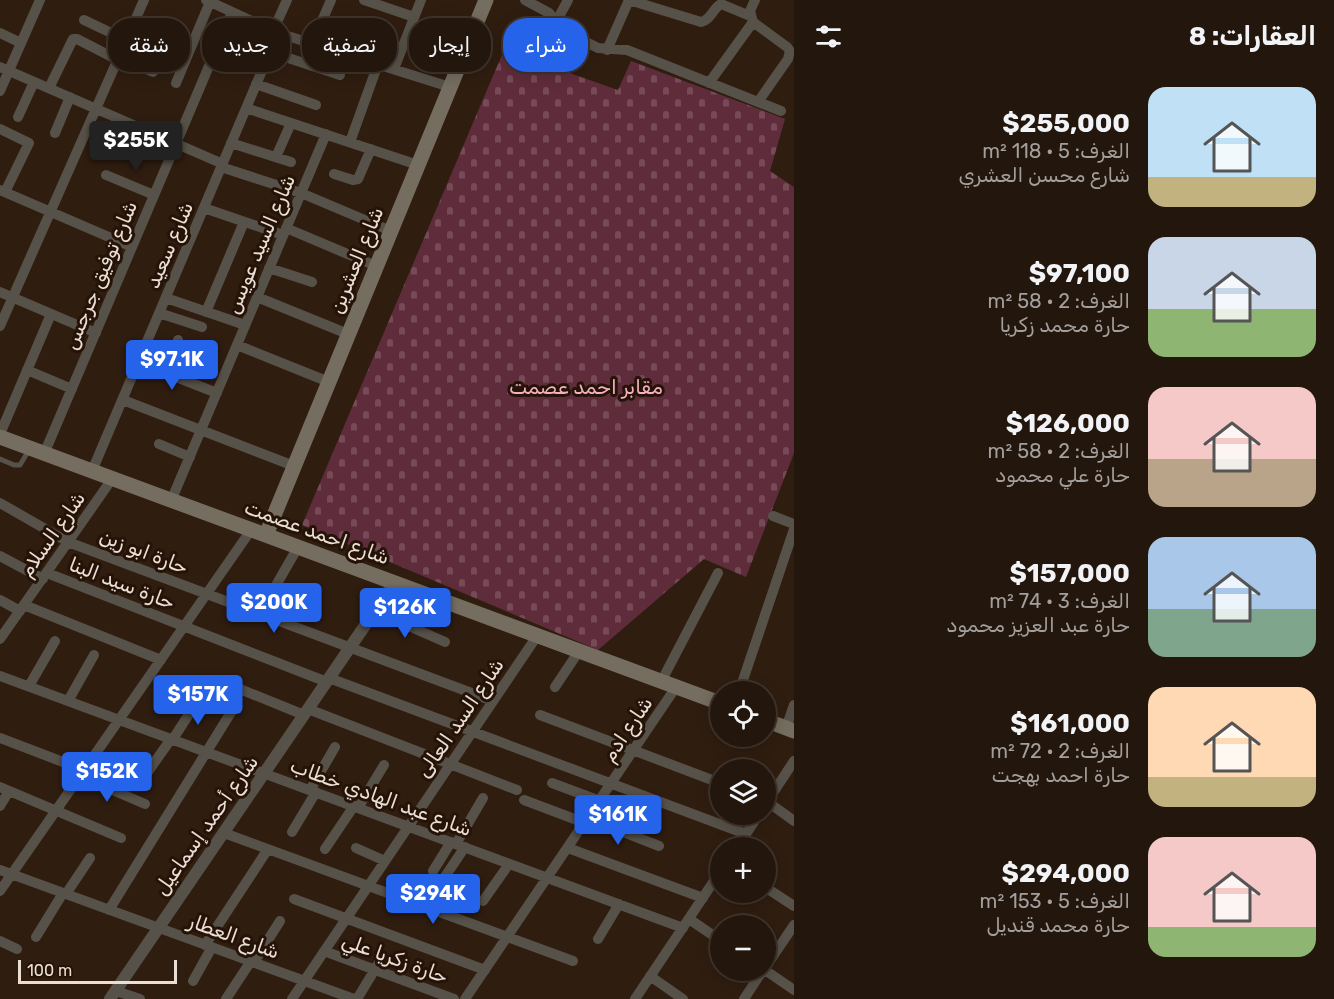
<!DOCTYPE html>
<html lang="ar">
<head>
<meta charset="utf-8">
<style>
  :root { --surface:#23160c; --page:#2b1f15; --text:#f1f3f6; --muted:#a39f9d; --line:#40352d; --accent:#2563eb }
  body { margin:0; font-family:Rubik,Cairo,sans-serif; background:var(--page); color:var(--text); direction:rtl; height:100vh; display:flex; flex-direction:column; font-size:22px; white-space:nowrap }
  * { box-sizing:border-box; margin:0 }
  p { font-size:20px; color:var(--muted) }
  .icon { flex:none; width:33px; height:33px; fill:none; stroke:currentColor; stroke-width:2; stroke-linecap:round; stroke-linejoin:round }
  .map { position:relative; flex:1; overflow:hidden; direction:ltr }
  .side { display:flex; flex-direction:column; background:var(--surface); width:540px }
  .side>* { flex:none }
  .hud { position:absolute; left:18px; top:18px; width:570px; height:54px; direction:rtl; display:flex; gap:12px }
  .tools { position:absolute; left:710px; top:681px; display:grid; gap:12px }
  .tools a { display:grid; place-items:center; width:66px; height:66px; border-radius:50%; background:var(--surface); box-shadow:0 3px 15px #0003,0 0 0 2px var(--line); font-size:30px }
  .scale { position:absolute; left:18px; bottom:15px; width:159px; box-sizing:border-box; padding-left:6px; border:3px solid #eaded5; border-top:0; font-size:16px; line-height:21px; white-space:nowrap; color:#eaded5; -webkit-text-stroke:4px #251307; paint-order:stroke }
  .price { position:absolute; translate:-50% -51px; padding:0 14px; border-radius:6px; background:var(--accent); color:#fff; font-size:20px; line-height:39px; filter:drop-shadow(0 2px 3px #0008) }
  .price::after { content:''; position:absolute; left:50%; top:36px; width:18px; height:14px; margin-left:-9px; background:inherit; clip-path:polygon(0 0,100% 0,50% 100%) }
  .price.on { background:#222; color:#fff }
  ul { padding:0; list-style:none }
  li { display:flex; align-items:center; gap:18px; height:150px; padding:0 18px }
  li span { display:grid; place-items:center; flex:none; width:168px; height:120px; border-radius:18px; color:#555 }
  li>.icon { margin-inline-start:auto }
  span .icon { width:72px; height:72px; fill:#fffc; stroke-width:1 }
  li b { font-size:26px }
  h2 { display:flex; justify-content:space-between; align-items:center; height:72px; padding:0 18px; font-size:26px }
  .tag { padding:0 21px; border-radius:24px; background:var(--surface); box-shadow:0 3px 15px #0003,0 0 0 2px var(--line); font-size:21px; line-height:54px }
  .tag.on { background:var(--accent); color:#fff }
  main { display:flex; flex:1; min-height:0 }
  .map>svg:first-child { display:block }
  .cemetery { fill:url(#cemetery-stones) }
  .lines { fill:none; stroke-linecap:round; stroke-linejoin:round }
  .service { stroke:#575249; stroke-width:5 }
  .minor { stroke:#575249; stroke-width:10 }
  .tertiary { stroke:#575249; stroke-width:12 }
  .secondary { stroke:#756d5f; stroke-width:15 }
  .labels { text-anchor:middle; stroke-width:6; stroke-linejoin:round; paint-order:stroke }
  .street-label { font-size:20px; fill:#eaded5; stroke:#251307 }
  .park-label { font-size:20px; fill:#f4b0c1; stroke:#251307 }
</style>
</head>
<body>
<main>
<section class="side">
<h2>العقارات: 8<svg class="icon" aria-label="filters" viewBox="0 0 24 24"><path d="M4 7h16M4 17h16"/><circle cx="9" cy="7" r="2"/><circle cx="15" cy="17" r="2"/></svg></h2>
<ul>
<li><span style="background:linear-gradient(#bfe0f5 75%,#c2b280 0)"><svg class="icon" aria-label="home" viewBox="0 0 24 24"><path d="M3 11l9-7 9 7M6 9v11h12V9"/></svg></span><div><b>$255,000</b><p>الغرف: 5 · 118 m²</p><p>شارع محسن العشري</p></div></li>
<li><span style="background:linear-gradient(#c9d6e8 60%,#8fb573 0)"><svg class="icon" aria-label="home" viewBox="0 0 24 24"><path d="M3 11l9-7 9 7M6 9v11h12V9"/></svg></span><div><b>$97,100</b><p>الغرف: 2 · 58 m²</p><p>حارة محمد زكريا</p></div></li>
<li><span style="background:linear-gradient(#f6c9c9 60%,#b9a48a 0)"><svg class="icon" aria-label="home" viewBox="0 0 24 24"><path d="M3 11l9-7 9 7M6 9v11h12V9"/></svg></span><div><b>$126,000</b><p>الغرف: 2 · 58 m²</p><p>حارة علي محمود</p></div></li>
<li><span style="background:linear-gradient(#a9c7e8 60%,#7fa58c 0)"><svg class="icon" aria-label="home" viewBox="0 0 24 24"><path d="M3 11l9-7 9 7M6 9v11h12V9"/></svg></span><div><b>$157,000</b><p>الغرف: 3 · 74 m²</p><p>حارة عبد العزيز محمود</p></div></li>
<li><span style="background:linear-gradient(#ffd9b3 75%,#c2b280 0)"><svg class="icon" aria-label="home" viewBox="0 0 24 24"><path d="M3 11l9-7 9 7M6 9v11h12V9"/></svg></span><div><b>$161,000</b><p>الغرف: 2 · 72 m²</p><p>حارة احمد بهجت</p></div></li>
<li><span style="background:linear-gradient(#f6c9c9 75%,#8fb573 0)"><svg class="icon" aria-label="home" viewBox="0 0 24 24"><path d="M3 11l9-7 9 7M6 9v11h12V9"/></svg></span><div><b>$294,000</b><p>الغرف: 5 · 153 m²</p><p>حارة محمد قنديل</p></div></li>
</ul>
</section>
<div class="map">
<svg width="794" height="999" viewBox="0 0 794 999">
  <defs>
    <pattern id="cemetery-stones" width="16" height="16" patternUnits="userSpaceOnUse" patternTransform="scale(1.5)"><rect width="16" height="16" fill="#5f2c3b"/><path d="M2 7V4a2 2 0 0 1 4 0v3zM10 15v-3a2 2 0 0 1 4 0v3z" fill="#764a56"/></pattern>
  </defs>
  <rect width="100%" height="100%" fill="#2f1d10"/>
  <!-- cemetery -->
  <path class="cemetery" d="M504,50L618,90L631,61L785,119L770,171L794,187V453L746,577L704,559L598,650L302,525Z"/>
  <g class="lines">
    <!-- service -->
    <path class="service" d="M0,459L14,465H20L29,450"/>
    <!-- minor -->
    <path class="minor" d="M206,0L278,33L450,87
      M364,0L414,17
      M525,0L549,13L564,31L598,48L627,50L781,111
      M629,0L701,22C711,20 713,8 721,4L750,16
      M84,20L126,40
      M556,22L568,0
      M753,22L787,47L790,51L788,59L758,102
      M753,22L750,11L755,0
      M273,31L287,0
      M0,33L21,43
      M312,44L331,0
      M607,50L629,0
      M270,52L340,75
      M119,57L153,72
      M0,67L223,164
      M394,69L421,0
      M176,83L210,2
      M709,83L753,22
      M256,84L316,105
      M49,88L73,39H77L118,60
      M0,91L40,0
      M246,108L418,165
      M18,117L34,82
      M0,129L29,143L5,192
      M55,133L70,97
      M350,142L378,64
      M231,143L291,162
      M276,157L291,123
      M221,167L301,193L391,231
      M334,174L353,180L358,179L371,149
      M106,175L154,195
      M0,190L132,247
      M204,208L283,235
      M286,228L376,266
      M269,268L312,282
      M0,292L96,333
      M257,297L348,334
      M166,298L245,325
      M206,312L244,222
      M159,313L202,327
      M0,326L144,0
      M237,345L329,382
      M138,362L217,393
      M27,370L72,389
      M165,373L178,340
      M123,400L294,466
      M0,434L51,314
      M159,444L190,457
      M44,454L232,12
      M92,471L278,33
      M171,501L326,134
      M0,503L68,542L493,701
      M773,516L794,524
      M0,556L43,579
      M47,573L327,682
      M271,594L298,547
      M0,600L20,611
      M24,605L161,660
      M375,611L445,642
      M0,639L112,479
      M0,676L683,928
      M329,678L746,834
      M661,682L718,573
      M230,685L304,715
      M29,686L55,641
      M555,687L579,651
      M739,692L794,529
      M68,701L94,655
      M308,709L517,790
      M540,715L720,783
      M786,728L794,705
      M0,738L84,770
      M173,739L200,697
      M80,776L145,804
      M140,783L171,739
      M552,783L600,801
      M0,787L121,838
      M310,790L335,747
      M524,800L585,823
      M765,800L794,821
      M765,805L794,761
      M0,806L9,791
      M358,808L384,765
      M588,818L659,846
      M292,832L316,792
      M224,833L573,961
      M456,844L483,798
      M356,848L385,861
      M568,848L703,898
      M737,848L759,814
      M325,849L354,806
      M0,870L354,999
      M433,871L451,842
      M440,884L465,847
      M765,887L794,906
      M0,891L251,530
      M66,894L90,858
      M294,899L485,970
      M483,901L509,864
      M109,910L233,709
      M689,919L720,940
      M36,937L63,893
      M598,939L619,904
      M0,941L17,949
      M205,945L268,849
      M324,951L454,999
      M254,962L280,921
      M765,968L794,925
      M765,970L794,990
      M650,976L683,999
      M193,981L212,947
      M116,991L140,999
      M226,999L251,961
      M292,999L537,636
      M357,999L383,956
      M465,999L676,687
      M635,999L720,872
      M744,999L763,970"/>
    <!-- tertiary -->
    <path class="tertiary" d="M110,999L394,583"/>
    <!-- secondary -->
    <path class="secondary" d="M0,437L720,703
      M266,535L486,0
      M765,720L794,731"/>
  </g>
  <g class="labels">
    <!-- street labels -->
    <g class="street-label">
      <text transform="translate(260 244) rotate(-67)" y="7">شارع السيد عويس</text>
      <text transform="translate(169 245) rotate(-67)" y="7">شارع سعيد</text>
      <text transform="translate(356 260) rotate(-68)" y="7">شارع العشرين</text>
      <text transform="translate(100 275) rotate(-67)" y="7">شارع توفيق جرجس</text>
      <text transform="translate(317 532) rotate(20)" y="7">شارع احمد عصمت</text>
      <text transform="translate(52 534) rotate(-55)" y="7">شارع السلام</text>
      <text transform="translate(144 551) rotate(21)" y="7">حارة ابو زين</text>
      <text transform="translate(122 583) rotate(21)" y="7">حارة سيد البنا</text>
      <text transform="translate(460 718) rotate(-56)" y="7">شارع السد العالى</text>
      <text transform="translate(627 729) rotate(-56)" y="7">شارع ادم</text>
      <text transform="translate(381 797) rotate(20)" y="7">شارع عبد الهادي خطاب</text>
      <text transform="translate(206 825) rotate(-55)" y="7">شارع أحمد إسماعيل</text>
      <text transform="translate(234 936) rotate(20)" y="7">شارع العطار</text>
      <text transform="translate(395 958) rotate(20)" y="7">حارة زكريا علي</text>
    </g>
    <!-- park labels -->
    <g class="park-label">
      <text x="586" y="394">مقابر احمد عصمت</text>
    </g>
  </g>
</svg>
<div class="tools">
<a><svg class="icon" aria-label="locate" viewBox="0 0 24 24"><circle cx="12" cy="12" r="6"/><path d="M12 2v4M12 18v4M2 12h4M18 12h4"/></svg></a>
<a><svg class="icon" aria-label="layers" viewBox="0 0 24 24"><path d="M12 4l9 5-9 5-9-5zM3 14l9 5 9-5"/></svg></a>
<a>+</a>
<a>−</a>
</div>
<div class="scale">100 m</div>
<b class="price on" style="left:136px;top:172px">$255K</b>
<b class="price" style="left:172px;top:391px">$97.1K</b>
<b class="price" style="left:274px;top:634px">$200K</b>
<b class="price" style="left:405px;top:639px">$126K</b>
<b class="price" style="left:198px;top:726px">$157K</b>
<b class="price" style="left:107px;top:803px">$152K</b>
<b class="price" style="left:618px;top:846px">$161K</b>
<b class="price" style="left:433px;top:925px">$294K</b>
<div class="hud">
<a class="tag on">شراء</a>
<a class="tag">إيجار</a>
<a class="tag">تصفية</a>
<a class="tag">جديد</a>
<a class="tag">شقة</a>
</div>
</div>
</main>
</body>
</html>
